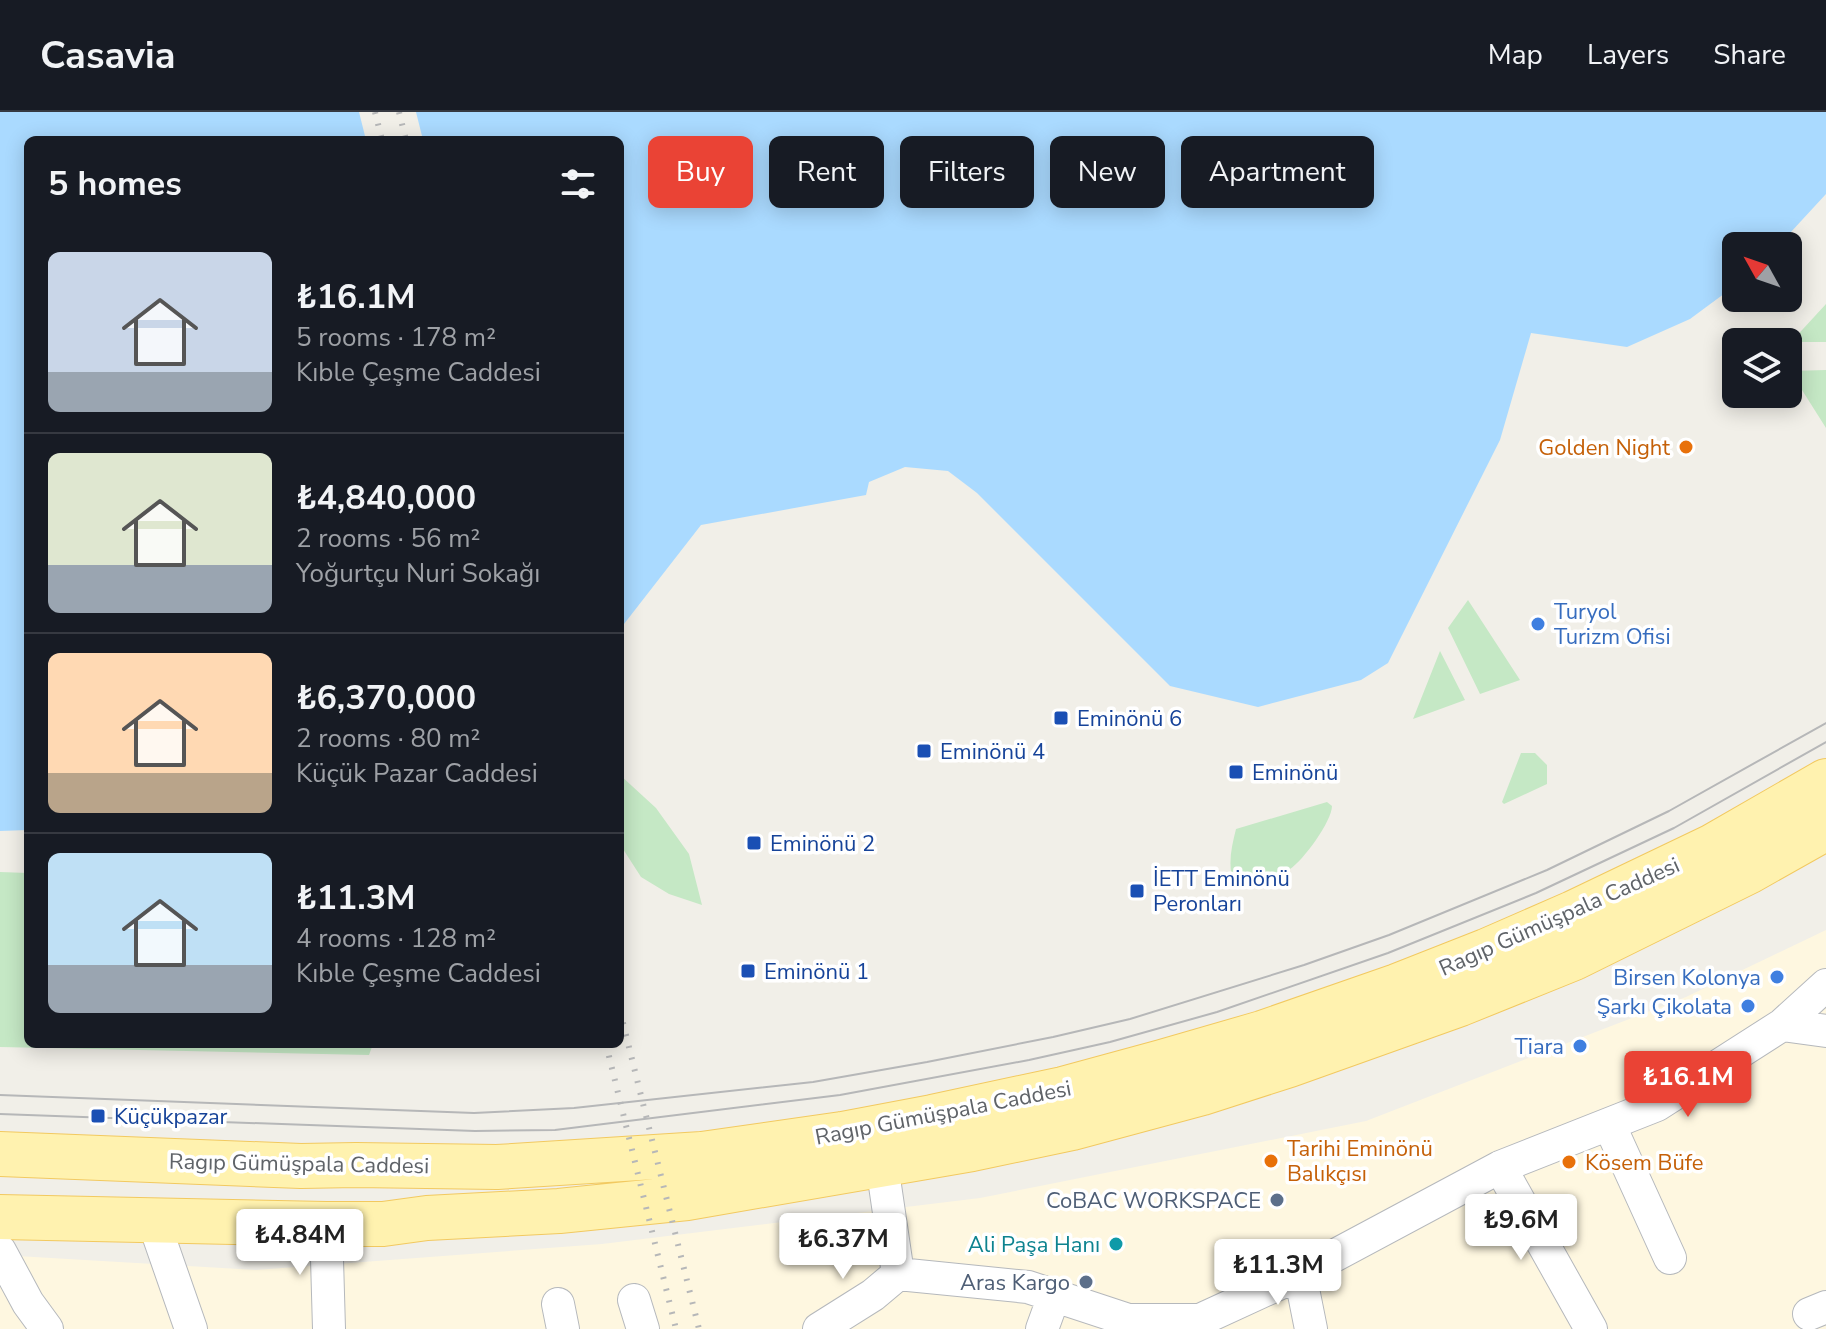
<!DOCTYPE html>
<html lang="en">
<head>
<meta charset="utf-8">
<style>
  :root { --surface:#171b24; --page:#242831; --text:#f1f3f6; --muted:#9ea1a6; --line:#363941; --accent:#ea4335 }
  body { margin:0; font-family:"Nunito Sans",sans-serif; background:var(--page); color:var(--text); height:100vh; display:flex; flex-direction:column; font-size:30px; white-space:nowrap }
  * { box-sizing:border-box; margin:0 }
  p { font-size:26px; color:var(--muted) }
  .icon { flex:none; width:44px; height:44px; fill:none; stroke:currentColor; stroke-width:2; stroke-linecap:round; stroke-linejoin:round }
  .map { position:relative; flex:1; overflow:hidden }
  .details { position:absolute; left:24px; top:24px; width:600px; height:912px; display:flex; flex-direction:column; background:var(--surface); border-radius:12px; box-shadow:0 4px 20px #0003 }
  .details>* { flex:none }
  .guide { position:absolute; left:648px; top:24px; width:760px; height:72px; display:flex; gap:16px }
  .needle { width:52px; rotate:310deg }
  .fabs { position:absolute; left:1722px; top:120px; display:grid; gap:16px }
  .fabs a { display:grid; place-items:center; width:80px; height:80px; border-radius:12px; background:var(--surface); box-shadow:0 4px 20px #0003; font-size:40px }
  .price { position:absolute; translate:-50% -68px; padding:0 18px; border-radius:8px; background:#fff; color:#222; font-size:26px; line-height:52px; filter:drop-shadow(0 2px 4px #0008) }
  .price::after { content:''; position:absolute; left:50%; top:48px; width:24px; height:18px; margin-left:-12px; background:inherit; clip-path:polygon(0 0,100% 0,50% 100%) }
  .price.on { background:var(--accent); color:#fff }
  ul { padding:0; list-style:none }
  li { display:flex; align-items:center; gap:24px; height:200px; padding:0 24px }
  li+li { border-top:2px solid var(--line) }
  li span { display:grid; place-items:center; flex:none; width:224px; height:160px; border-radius:12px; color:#555 }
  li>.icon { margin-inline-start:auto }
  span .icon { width:96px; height:96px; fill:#fffc; stroke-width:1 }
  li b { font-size:34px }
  h2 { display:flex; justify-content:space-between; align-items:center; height:96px; padding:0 24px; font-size:34px }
  .chip { padding:0 28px; border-radius:12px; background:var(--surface); box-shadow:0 4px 20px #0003; font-size:28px; line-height:72px }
  .chip.on { background:var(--accent); color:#fff }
  header { display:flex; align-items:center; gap:48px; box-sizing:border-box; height:112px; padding:0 40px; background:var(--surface); border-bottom:2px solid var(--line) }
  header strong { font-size:38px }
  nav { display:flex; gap:44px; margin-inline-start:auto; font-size:28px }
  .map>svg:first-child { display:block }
  .commercial { fill:#fef7e0 }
  .green { fill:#c5e8c5 }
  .water { fill:#aadaff }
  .pier { fill:#f1efe8 }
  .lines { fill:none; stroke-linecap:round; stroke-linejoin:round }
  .street-casing { stroke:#b5b8bc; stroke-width:34 }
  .primary-casing { stroke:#f2c960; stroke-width:46 }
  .street { stroke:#fff; stroke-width:32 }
  .primary { stroke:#fff2af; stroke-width:44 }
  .tram { stroke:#b6b7b8; stroke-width:2 }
  .rail { stroke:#b6b7b8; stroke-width:6; stroke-dasharray:2 10; stroke-linecap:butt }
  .food-dot { fill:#e8710a; stroke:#fff; stroke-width:3 }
  .shop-dot { fill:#3f7fe0; stroke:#fff; stroke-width:3 }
  .transit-dot { fill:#1a4fb4; stroke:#fff; stroke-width:3 }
  .service-dot { fill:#5c6f8a; stroke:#fff; stroke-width:3 }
  .culture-dot { fill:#0f9aa8; stroke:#fff; stroke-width:3 }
  .labels { text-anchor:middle; stroke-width:7; stroke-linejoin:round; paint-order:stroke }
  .food-label { font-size:22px; fill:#c56008; stroke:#fff; text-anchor:start }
  .shop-label { font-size:22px; fill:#366cbe; stroke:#fff; text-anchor:end }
  .transit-label { font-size:22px; fill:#164399; stroke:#fff; text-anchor:start }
  .street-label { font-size:22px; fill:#5f6368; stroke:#fff }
  .service-label { font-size:22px; fill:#4e5e75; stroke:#fff; text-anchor:end }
  .culture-label { font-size:22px; fill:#0d838f; stroke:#fff; text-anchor:end }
</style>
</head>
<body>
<header>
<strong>Casavia</strong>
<nav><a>Map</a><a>Layers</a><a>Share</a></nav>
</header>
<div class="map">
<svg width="1826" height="1217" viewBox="0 0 1826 1217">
  <rect width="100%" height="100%" fill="#f1efe8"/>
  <!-- commercial -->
  <path class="commercial" d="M1826,818V1217H0V1143L256,1158L602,1132L980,1086L1366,1009L1686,885Z"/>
  <!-- green -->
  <path class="green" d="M1826,192V230H1791Z
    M1826,258V316L1790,259Z
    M1468,488L1520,568L1480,582L1448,516Z
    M1440,539L1465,588L1413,607Z
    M1521,641H1535L1547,653V672L1504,692L1502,690Z
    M620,663L656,696L689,742L702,793L669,782L641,765L623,737L620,727Z
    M1327,690L1332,694C1332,709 1303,749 1290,757C1281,763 1247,770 1235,774C1227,755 1231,737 1236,717Z
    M0,760L28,761V932H373L369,943L0,935Z"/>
  <!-- water -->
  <path class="water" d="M0,0H1826V82L1778,134H1736V173L1690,207L1627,235L1531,221L1500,328L1388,551L1361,568L1258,595L1170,574L977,381L948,359L905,355L869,370L866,383L701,413L624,512L620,531V28H28V718L0,719Z"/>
  <!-- pier -->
  <path class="pier" d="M359,0H416L423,28H366Z"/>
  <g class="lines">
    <defs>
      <path id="street" d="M1782,913L1826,919
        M1609,1012L1670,1146
        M882,1053L898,1162
        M1500,1055L1591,1217
        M153,1108L191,1217
        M326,1112L329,1217
        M0,1139L28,1191L47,1217
        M898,1162L1028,1175L1128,1208H1200L1300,1162L1500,1055L1657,993L1782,913L1826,873
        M1300,1162L1311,1217
        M634,1188L643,1217
        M558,1192L563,1217
        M1809,1202L1826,1195
        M819,1217L873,1183L898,1162
        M1042,1217L1054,1184"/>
      <path id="primary" d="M0,1042L301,1054L356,1053L497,1055L702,1042L842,1022L932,1005L1063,977L1162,950L1262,921L1397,874L1486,839L1573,801L1713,734L1826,669
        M0,1105L326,1112H383L427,1106L559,1099L687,1086L972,1037L1072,1016L1202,981L1289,953L1460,892L1574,846L1748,760L1826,716"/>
    </defs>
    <!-- street casing -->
    <use href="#street" class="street-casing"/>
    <!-- primary casing -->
    <use href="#primary" class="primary-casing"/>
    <!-- street -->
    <use href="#street" class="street"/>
    <!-- primary -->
    <use href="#primary" class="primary"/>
    <!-- tram -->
    <path class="tram" d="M0,983L474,1001L574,996L813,970L927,950L1053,925L1130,907L1304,853L1389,823L1547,758L1669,699L1826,611
      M0,1002L475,1019L555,1018L840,983L1029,948L1110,930L1217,900L1388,841L1536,781L1674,716L1826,630"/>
    <!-- rail -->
    <path class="rail" d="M375,0L382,28
      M399,0L406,28
      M620,899L699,1217
      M606,932L676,1217"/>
  </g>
  <!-- markers -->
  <g class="food-dot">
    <circle cx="1686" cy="335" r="8"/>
    <circle cx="1271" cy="1049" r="8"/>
    <circle cx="1569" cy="1050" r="8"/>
  </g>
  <g class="shop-dot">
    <circle cx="1538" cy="512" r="8"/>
    <circle cx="1777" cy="865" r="8"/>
    <circle cx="1748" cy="894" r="8"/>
    <circle cx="1580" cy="934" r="8"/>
  </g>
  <g class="transit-dot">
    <rect x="1053" y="598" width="16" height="16" rx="4"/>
    <rect x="916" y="631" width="16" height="16" rx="4"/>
    <rect x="1228" y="652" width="16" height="16" rx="4"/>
    <rect x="746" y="723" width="16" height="16" rx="4"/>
    <rect x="1129" y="771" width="16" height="16" rx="4"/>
    <rect x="740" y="851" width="16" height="16" rx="4"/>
    <rect x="90" y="996" width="16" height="16" rx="4"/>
  </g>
  <g class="service-dot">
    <circle cx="1277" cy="1088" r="8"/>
    <circle cx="1086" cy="1170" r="8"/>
  </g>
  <circle class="culture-dot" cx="1116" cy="1132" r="8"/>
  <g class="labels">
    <!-- food labels -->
    <g class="food-label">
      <text x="1670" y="343" text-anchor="end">Golden Night</text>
      <text x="1287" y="1044">Tarihi Eminönü<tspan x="1287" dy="25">Balıkçısı</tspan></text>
      <text x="1585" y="1058">Kösem Büfe</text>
    </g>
    <!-- shop labels -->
    <g class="shop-label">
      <text x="1554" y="507" text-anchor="start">Turyol<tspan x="1554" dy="25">Turizm Ofisi</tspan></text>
      <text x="1761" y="873">Birsen Kolonya</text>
      <text x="1732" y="902">Şarkı Çikolata</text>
      <text x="1564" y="942">Tiara</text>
    </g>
    <!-- transit labels -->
    <g class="transit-label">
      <text x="1077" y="614">Eminönü 6</text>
      <text x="940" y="647">Eminönü 4</text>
      <text x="1252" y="668">Eminönü</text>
      <text x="770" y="739">Eminönü 2</text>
      <text x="1153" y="774">İETT Eminönü<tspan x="1153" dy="25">Peronları</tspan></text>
      <text x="764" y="867">Eminönü 1</text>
      <text x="114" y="1012">Küçükpazar</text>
    </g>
    <!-- street labels -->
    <g class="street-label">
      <text transform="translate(1559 804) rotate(-24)" y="8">Ragıp Gümüşpala Caddesi</text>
      <text transform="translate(943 1000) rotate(-11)" y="8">Ragıp Gümüşpala Caddesi</text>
      <text transform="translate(299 1051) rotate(1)" y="8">Ragıp Gümüşpala Caddesi</text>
    </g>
    <!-- service labels -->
    <g class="service-label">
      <text x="1261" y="1096">CoBAC WORKSPACE</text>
      <text x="1070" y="1178">Aras Kargo</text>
    </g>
    <!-- culture labels -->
    <g class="culture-label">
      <text x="1100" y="1140">Ali Paşa Hanı</text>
    </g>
  </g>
</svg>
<div class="fabs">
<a><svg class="needle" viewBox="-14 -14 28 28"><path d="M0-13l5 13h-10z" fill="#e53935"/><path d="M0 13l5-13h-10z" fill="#9ea1a6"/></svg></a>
<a><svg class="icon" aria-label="layers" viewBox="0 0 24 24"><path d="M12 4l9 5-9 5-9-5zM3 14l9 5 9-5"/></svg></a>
</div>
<b class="price on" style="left:1688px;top:1007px">₺16.1M</b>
<b class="price" style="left:1521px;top:1150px">₺9.6M</b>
<b class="price" style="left:300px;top:1165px">₺4.84M</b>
<b class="price" style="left:843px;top:1169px">₺6.37M</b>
<b class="price" style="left:1278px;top:1195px">₺11.3M</b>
<div class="guide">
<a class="chip on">Buy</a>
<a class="chip">Rent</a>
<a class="chip">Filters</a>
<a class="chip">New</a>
<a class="chip">Apartment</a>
</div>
<section class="details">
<h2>5 homes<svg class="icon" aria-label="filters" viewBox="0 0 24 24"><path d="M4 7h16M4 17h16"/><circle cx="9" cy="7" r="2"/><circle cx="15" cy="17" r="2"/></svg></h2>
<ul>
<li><span style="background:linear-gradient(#c9d6e8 75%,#9aa5b1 0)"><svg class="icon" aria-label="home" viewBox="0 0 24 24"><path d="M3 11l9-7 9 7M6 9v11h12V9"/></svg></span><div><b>₺16.1M</b><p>5 rooms · 178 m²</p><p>Kıble Çeşme Caddesi</p></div></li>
<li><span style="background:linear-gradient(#dfe7d0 70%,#9aa5b1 0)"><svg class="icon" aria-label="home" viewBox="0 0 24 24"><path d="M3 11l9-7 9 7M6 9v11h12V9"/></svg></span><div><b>₺4,840,000</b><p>2 rooms · 56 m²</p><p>Yoğurtçu Nuri Sokağı</p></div></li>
<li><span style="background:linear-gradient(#ffd9b3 75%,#b9a48a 0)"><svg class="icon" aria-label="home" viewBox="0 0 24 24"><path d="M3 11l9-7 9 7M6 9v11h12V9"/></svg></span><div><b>₺6,370,000</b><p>2 rooms · 80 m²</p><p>Küçük Pazar Caddesi</p></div></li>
<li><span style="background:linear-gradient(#bfe0f5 70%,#9aa5b1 0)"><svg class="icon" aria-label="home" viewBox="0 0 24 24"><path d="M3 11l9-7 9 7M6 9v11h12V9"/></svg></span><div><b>₺11.3M</b><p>4 rooms · 128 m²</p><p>Kıble Çeşme Caddesi</p></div></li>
</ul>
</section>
</div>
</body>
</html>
